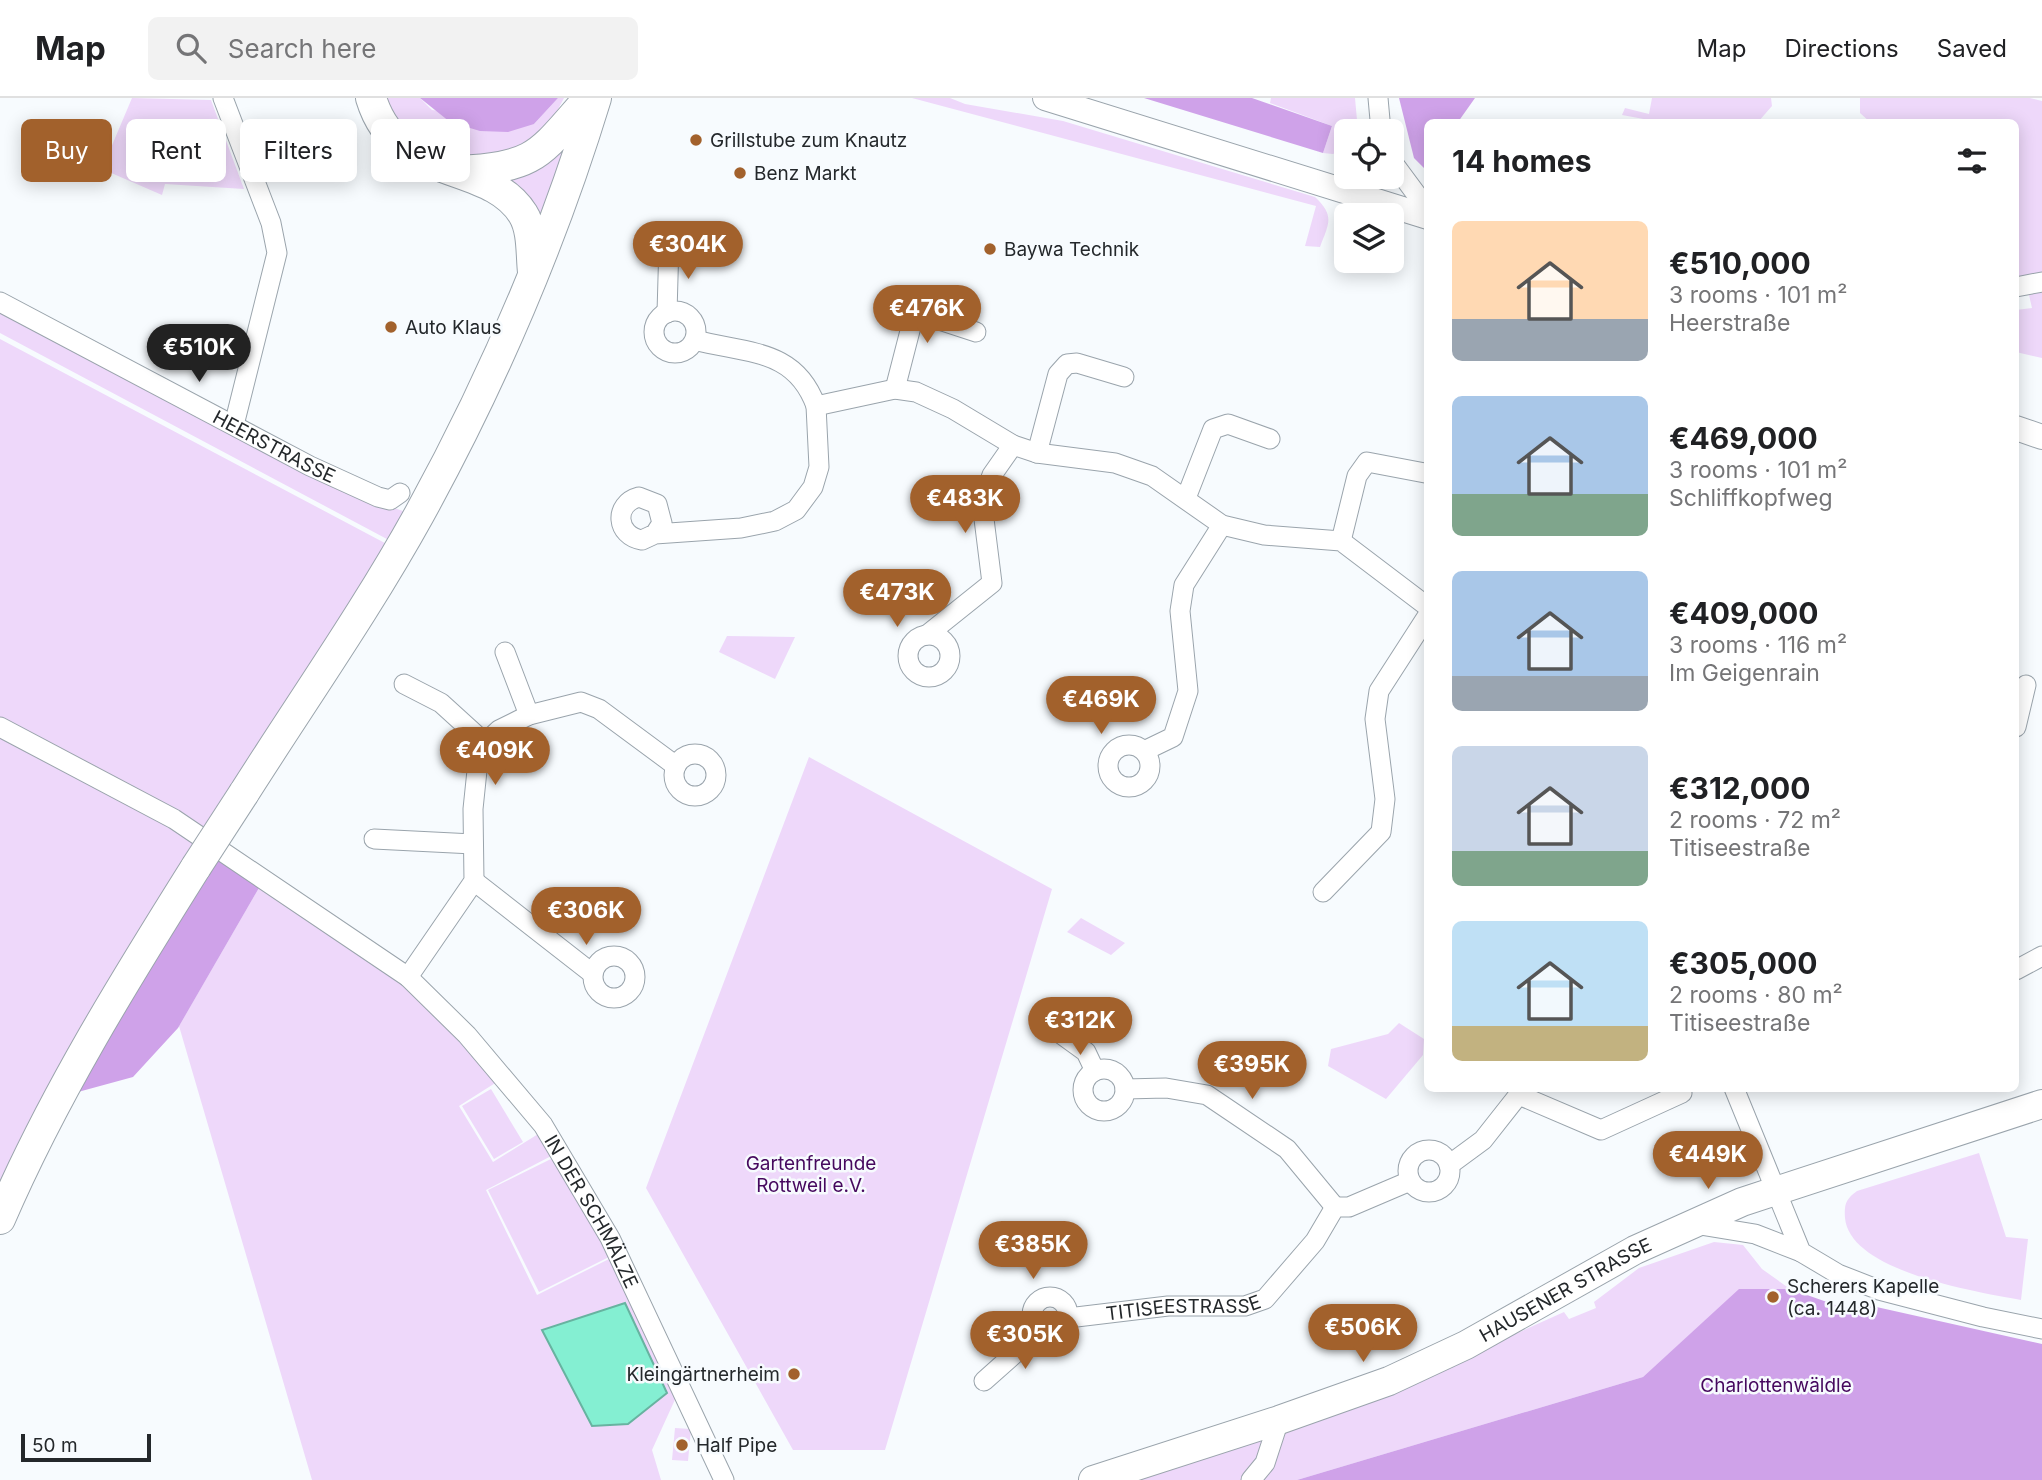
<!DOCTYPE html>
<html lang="en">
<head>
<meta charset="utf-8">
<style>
  :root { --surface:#fff; --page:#f2f2f2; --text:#202124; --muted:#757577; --line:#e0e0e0; --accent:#a2612c }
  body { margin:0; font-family:Inter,sans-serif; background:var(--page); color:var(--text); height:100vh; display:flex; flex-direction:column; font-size:26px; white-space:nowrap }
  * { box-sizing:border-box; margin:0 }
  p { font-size:23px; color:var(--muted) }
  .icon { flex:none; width:38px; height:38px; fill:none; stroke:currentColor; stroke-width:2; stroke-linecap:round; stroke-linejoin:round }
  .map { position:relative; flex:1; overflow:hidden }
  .panel { position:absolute; left:1424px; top:21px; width:595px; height:973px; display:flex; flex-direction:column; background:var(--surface); border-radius:10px; box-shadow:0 4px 18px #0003 }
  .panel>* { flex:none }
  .hud { position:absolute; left:21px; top:21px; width:665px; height:63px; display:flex; gap:14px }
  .buttons { position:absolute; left:1334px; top:21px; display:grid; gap:14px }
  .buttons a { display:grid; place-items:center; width:70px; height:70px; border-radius:10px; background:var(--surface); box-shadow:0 4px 18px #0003; font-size:35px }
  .scale { position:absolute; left:21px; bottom:18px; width:130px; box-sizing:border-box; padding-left:7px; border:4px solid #24282b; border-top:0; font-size:19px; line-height:24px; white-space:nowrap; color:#24282b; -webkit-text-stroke:5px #f7fbfe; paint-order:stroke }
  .price { position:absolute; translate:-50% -60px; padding:0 16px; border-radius:24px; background:var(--accent); color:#fff; font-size:23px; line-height:46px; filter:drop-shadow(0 2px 4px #0008) }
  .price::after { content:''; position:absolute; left:50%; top:42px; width:21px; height:16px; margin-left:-10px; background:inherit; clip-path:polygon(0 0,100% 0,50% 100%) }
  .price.selected { background:#222; color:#fff }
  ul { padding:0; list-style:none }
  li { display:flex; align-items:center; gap:21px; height:175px; padding:0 28px }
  li span { display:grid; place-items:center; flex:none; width:196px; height:140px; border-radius:10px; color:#555 }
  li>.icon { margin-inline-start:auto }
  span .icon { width:84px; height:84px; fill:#fffc; stroke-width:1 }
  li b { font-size:30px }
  h2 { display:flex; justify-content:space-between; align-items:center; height:84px; padding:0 28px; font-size:30px }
  .tag { padding:0 24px; border-radius:10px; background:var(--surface); box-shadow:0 4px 18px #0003; font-size:24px; line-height:63px }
  .tag.selected { background:var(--accent); color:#fff }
  header { display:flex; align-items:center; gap:42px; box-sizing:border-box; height:98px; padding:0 35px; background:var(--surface); border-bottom:2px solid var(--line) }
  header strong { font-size:33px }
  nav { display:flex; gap:38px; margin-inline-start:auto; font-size:24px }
  .search { width:490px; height:63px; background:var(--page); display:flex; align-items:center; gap:18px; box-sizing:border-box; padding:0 24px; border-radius:10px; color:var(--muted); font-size:26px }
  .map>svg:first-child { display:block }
  .green { fill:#eed8fa }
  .forest { fill:#cfa2e9 }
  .water { fill:#84efd2; stroke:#67b3a0; stroke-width:2 }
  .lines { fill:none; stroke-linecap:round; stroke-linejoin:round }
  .minor-casing { stroke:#9aa4ac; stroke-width:21 }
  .tertiary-casing { stroke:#9aa4ac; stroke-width:26 }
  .secondary-casing { stroke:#9aa4ac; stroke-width:30 }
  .primary-casing { stroke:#9aa4ac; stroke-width:32 }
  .minor { stroke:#fff; stroke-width:19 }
  .tertiary { stroke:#fff; stroke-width:24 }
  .secondary { stroke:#fff; stroke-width:28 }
  .primary { stroke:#fff; stroke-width:30 }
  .primary-bridge-casing { stroke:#9aa4ac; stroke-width:32; stroke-linecap:butt }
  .primary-bridge { stroke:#fff; stroke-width:30 }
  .poi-dot { fill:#a2612c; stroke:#f7fbfe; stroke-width:2.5 }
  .labels { text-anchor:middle; stroke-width:5; stroke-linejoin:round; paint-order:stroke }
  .poi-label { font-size:19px; fill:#24282b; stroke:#f7fbfe; text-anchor:start }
  .street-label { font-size:19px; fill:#24282b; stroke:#f7fbfe }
  .park-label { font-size:19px; fill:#46095e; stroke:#f7fbfe }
</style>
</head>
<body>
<header>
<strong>Map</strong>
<div class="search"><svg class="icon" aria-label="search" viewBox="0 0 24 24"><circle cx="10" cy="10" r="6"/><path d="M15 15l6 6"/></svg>Search here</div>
<nav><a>Map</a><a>Directions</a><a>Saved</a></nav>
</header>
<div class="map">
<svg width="2042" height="1382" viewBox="0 0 2042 1382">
  <rect width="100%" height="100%" fill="#f7fbfe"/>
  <!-- green -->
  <path class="green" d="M132,0L211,2L244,91L165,86L162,97L102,71Z
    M384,0H420L432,12L534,26L558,0H564L545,36L524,52L464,64L431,54L387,10Z
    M912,0H950L965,6L1063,23L1315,99C1335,118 1329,125 1320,149L1305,148L1316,108Z
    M1271,0H1355L1357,22L1355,33H1346V51L1333,56L1323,55L1332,28L1270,5Z
    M1652,0H1771L1772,8L1758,24H1660L1622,17L1625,10L1649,16Z
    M1860,0H2030L2042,3V178L2016,182V24H1870L1860,15Z
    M572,39L540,135L502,87Z
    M2042,194V260L2016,254V212L2032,210L2029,197Z
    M0,209L385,407L418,418L400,448L0,235Z
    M0,241L398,452L216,747L0,627Z
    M727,538L795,539L775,581L719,554Z
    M0,632L213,750L0,1111Z
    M809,659L1052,791L885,1352H793L646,1090Z
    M263,783L408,883L500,982L459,1008L493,1064L543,1033L557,1055L486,1092L537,1197L615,1158L678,1295L652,1352L661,1382H312L179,928Z
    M1081,820L1125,845L1111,857L1067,834Z
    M1399,925L1424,941L1423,957L1386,1001L1328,968L1331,951L1388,936Z
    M491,991L523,1044L494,1061L462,1008Z
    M1979,1055L2006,1139L2028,1141L2021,1202C1978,1194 1850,1174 1845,1120C1844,1106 1846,1101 1857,1093Z
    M559,1057L611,1158L539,1194L488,1092Z
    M1714,1144L1743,1147L1762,1171L1790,1191L1739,1192L1643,1279L1297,1382H1125L1502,1242L1564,1214L1569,1221L1596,1210L1594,1204L1639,1170Z
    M675,1330L691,1331L688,1363L672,1362Z"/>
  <!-- forest -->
  <path class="forest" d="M420,0H558L534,26L508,34L480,33L450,24Z
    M1144,0H1252L1332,28L1323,55Z
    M1399,0H1475L1458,24H1428V74L1414,60Z
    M218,753L263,783L178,930L133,979L67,997Z
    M1739,1191H1790L1844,1210L1872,1208L2042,1246V1382H1297L1643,1279Z"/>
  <!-- water -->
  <path class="water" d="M625,1205L667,1295L628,1326L592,1328L542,1232Z"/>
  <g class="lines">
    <defs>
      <g id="minor">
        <path d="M223,0L271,125L277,155L234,327"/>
        <path d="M1378,0L1381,33"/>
        <path d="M1391,62L1428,112"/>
        <path d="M1364,99L1371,79"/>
        <path d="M2016,189L2042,184"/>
        <path id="s1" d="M0,204L310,368L378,399L390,402L400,395"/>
        <circle cx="675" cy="234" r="21"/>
        <path d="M667,215L669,145L705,146"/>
        <path d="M695,242C747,256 795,250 816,308L895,291L916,294L953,311L1013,347L1037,355L1115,365L1152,378L1222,427L1264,437L1341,443L1428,509"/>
        <path d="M895,291L912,225L924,217L976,234"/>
        <path d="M1037,355L1058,276L1067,266L1077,265L1124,279"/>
        <path d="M1186,400L1213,331L1228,326L1270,341"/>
        <path d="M655,436L662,425L657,406L639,399C613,406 616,438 642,442L655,436L741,430L775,423L796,412L813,389L819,369L816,308"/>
        <path d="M1341,443L1357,378L1367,364L1425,375"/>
        <path d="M927,537L992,485L982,405L992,377L1013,347"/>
        <circle cx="929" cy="558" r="21"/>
        <path d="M505,554L529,617"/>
        <path d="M404,586L441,605L485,645"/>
        <path id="s2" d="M0,629L174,721L408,879L467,937L543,1027L610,1140L724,1382"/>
        <path d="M2016,629L2026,587"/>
        <circle cx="1129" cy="668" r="21"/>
        <path d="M1144,653L1173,639L1188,593L1180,513L1184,487L1222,427"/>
        <circle cx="695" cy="677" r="21"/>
        <path d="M374,741L473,746"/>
        <path d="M474,783L593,876"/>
        <path d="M1323,794L1381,734L1385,701L1375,621L1379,593L1428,517"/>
        <circle cx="614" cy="879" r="21"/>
        <path d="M2016,872L2042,858"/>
        <path d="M408,879L474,783L473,711L478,663L485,645L499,632L529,617L581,604L599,611L676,668"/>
        <path d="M1039,920L1086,954L1095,973"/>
        <circle cx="1104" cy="992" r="21"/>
        <path d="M1734,990L1801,1154L1838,1176L1879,1192L1983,1219L2042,1231"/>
        <path d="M1125,991L1166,990L1207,997L1287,1051L1335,1109"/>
        <path d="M1519,997L1601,1032L1682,995"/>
        <circle cx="1429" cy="1073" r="21"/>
        <path d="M1449,1067L1483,1042L1524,990"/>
        <path d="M1694,1126L1755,1136L1801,1154"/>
        <circle cx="1050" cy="1217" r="18"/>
        <path id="s3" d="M1068,1220L1168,1208H1245L1265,1201L1315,1143L1335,1109H1349L1410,1083"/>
        <path d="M984,1283L1040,1233"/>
        <path d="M1251,1382L1265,1365L1279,1322"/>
      </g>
      <path id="tertiary" d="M1045,0L1428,119
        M2016,330L2042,339"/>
      <g id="secondary">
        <path id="s4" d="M1093,1382L1279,1322L1389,1283L1466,1247L1635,1152L1742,1104L2042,1006"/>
      </g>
      <path id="primary" d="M371,0C397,86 489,61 523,116C533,132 531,157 533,174
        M458,73C538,69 539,56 589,0
        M244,695C303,602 367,511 420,415C492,284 552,144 596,0
        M0,1121C53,998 125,882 196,769"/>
    </defs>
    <!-- minor casing -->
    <use href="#minor" class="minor-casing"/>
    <!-- tertiary casing -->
    <use href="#tertiary" class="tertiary-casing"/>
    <!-- secondary casing -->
    <use href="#secondary" class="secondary-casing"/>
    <!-- primary casing -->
    <use href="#primary" class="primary-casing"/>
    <!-- minor -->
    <use href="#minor" class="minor"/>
    <!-- tertiary -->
    <use href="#tertiary" class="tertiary"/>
    <!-- secondary -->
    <use href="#secondary" class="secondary"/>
    <!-- primary -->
    <use href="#primary" class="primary"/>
    <defs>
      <path id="primary-bridge" d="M196,769L244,695"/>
    </defs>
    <!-- primary-bridge casing -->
    <use href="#primary-bridge" class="primary-bridge-casing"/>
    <!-- primary-bridge -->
    <use href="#primary-bridge" class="primary-bridge"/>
  </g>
  <!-- markers -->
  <g class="poi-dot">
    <circle cx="696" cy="42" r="7"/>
    <circle cx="740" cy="75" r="7"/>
    <circle cx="990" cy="151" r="7"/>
    <circle cx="391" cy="229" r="7"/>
    <circle cx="1773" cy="1199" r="7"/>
    <circle cx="794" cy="1276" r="7"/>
    <circle cx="682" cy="1347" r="7"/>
  </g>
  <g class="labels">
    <!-- poi labels -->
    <g class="poi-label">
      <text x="710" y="49">Grillstube zum Knautz</text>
      <text x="754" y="82">Benz Markt</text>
      <text x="1004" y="158">Baywa Technik</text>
      <text x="405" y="236">Auto Klaus</text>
      <text x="1787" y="1195">Scherers Kapelle<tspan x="1787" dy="22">(ca. 1448)</tspan></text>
      <text x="780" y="1283" text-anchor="end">Kleingärtnerheim</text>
      <text x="696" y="1354">Half Pipe</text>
    </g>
    <!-- street labels -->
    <g class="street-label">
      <text dy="7" stroke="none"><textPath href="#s1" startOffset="310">HEERSTRASSE</textPath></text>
      <text dy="7" stroke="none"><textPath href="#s2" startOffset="779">IN DER SCHMÄLZE</textPath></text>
      <text dy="7" stroke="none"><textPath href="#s4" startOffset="511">HAUSENER STRASSE</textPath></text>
      <text dy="7" stroke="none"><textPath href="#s3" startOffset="116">TITISEESTRASSE</textPath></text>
    </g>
    <!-- park labels -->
    <g class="park-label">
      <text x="811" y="1072">Gartenfreunde<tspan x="811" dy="22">Rottweil e.V.</tspan></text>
      <text x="1776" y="1294">Charlottenwäldle</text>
    </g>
  </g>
</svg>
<div class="buttons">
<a><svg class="icon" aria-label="locate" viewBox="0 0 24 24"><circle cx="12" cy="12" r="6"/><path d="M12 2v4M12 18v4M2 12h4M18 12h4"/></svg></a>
<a><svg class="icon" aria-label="layers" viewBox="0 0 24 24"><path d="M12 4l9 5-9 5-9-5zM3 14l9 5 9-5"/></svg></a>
</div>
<div class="scale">50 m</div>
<b class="price" style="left:688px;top:183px">€304K</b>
<b class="price" style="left:927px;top:247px">€476K</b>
<b class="price selected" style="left:199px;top:286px">€510K</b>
<b class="price" style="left:965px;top:437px">€483K</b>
<b class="price" style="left:897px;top:531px">€473K</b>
<b class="price" style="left:1101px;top:638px">€469K</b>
<b class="price" style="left:495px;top:689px">€409K</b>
<b class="price" style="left:586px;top:849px">€306K</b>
<b class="price" style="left:1080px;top:959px">€312K</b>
<b class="price" style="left:1252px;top:1003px">€395K</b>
<b class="price" style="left:1708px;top:1093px">€449K</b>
<b class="price" style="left:1033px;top:1183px">€385K</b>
<b class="price" style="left:1363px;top:1266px">€506K</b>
<b class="price" style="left:1025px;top:1273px">€305K</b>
<div class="hud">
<a class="tag selected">Buy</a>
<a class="tag">Rent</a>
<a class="tag">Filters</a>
<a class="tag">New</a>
</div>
<section class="panel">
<h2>14 homes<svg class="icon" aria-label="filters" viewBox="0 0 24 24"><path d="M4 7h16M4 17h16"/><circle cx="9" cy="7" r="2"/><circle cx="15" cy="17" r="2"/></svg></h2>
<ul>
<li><span style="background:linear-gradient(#ffd9b3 70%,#9aa5b1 0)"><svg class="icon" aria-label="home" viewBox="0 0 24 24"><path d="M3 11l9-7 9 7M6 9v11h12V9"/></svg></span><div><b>€510,000</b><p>3 rooms · 101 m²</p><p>Heerstraße</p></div></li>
<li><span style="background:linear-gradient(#a9c7e8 70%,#7fa58c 0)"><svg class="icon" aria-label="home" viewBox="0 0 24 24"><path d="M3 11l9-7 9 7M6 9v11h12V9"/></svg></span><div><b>€469,000</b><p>3 rooms · 101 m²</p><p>Schliffkopfweg</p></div></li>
<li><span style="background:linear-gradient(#a9c7e8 75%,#9aa5b1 0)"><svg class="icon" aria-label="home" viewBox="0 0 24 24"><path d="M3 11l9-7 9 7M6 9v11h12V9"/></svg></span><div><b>€409,000</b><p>3 rooms · 116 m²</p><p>Im Geigenrain</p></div></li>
<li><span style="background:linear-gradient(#c9d6e8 75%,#7fa58c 0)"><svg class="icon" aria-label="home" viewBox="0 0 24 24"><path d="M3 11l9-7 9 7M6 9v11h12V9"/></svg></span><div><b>€312,000</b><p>2 rooms · 72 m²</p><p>Titiseestraße</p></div></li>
<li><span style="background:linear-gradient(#bfe0f5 75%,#c2b280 0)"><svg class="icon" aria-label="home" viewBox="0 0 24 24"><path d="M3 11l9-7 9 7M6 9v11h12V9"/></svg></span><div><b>€305,000</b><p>2 rooms · 80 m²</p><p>Titiseestraße</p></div></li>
</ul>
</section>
</div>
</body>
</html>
